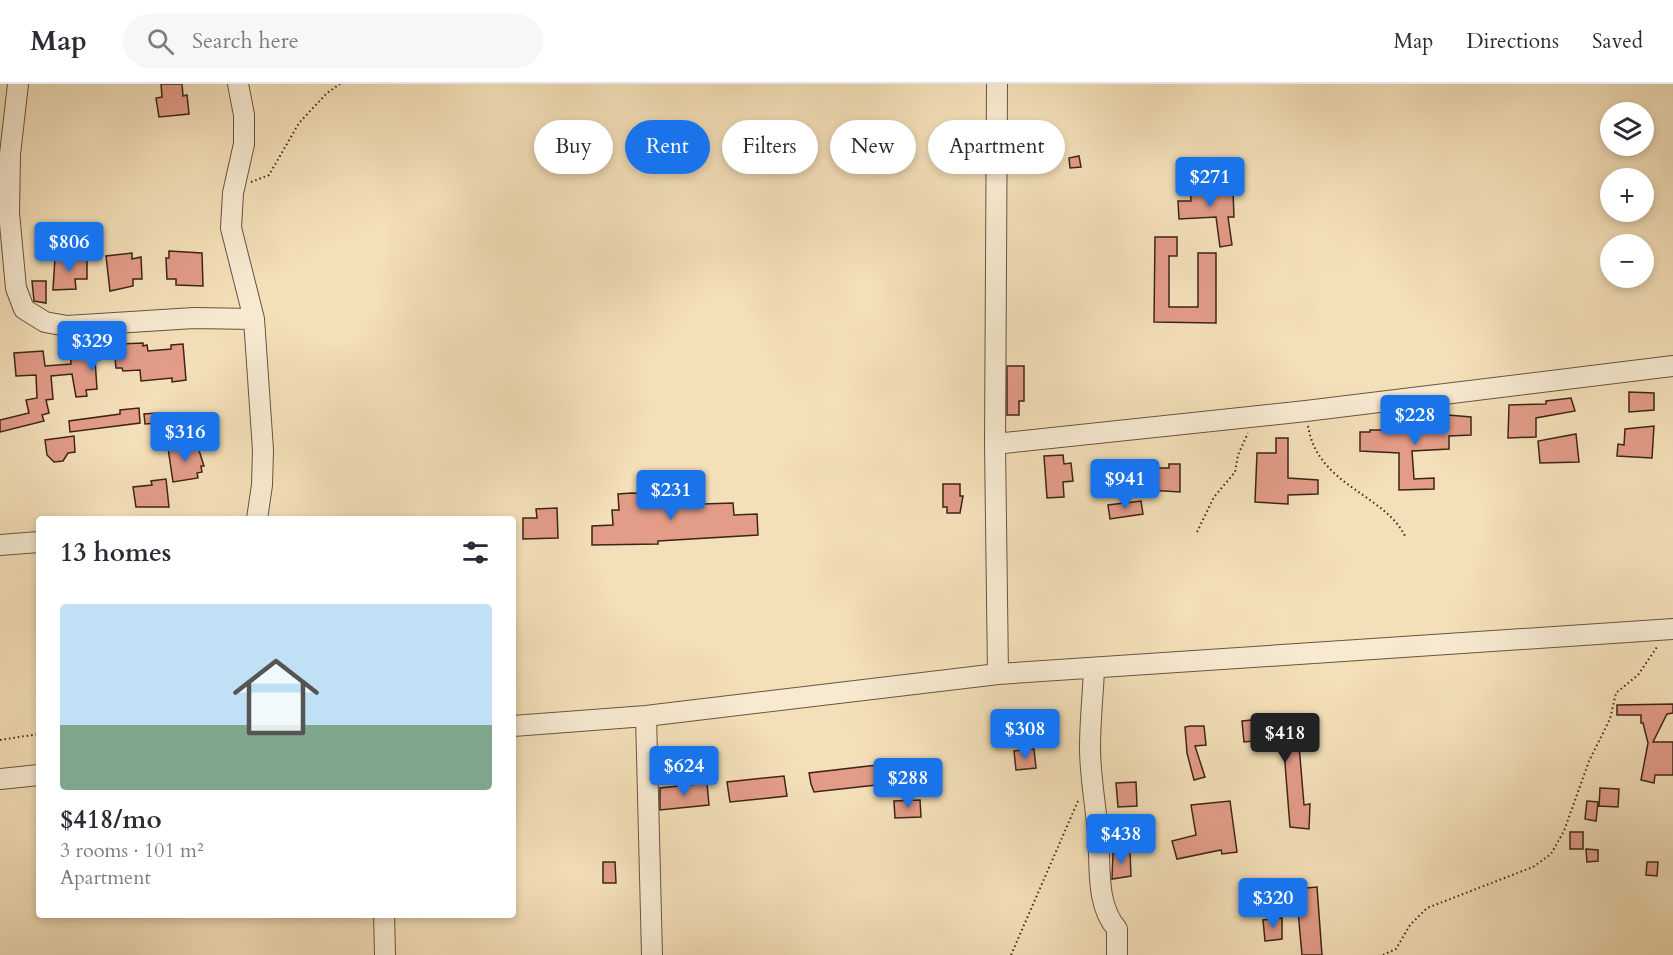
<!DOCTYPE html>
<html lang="en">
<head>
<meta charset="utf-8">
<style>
  :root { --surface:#fff; --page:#f7f7f7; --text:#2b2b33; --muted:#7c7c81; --line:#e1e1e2; --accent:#1a73e8 }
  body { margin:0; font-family:Cardo,serif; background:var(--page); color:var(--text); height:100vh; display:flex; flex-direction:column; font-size:22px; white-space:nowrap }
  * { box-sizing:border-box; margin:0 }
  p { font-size:20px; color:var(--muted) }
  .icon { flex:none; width:33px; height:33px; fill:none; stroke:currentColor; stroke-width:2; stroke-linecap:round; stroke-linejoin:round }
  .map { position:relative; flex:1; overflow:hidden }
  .panel { position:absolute; left:36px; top:432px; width:480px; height:402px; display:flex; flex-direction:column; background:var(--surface); border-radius:6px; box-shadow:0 3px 9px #0003 }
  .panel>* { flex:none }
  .top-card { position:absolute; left:534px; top:36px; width:570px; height:54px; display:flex; gap:12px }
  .fabs { position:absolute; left:1600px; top:18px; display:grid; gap:12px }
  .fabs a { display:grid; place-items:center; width:54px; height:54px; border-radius:50%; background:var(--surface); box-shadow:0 3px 9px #0003; font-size:30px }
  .price { position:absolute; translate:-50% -51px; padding:0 14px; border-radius:6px; background:var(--accent); color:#fff; font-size:20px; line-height:39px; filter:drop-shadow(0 2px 3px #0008) }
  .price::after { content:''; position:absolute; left:50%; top:36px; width:18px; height:14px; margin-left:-9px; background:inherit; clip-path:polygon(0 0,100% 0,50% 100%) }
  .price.active { background:#222; color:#fff }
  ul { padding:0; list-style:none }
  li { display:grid; align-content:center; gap:12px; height:318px; padding:0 24px }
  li+li { border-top:2px solid var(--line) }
  li span { display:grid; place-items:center; height:186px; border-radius:6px; color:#555 }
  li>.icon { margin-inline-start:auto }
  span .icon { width:108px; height:108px; fill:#fffc; stroke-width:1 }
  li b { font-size:26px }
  h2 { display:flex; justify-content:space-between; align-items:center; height:72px; padding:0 24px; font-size:26px }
  .chip { padding:0 21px; border-radius:27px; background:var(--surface); box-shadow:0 3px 9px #0003; font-size:21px; line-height:54px }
  .chip.active { background:var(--accent); color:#fff }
  header { display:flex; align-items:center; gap:36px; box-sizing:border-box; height:84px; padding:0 30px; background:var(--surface); border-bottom:2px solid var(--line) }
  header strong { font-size:28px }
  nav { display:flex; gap:33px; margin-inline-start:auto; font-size:21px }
  .search { width:420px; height:54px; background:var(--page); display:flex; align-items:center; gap:15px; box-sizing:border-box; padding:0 21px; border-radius:33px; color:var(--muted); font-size:22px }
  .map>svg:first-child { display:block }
  .building { fill:#e39c88; stroke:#3e2517; stroke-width:1.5 }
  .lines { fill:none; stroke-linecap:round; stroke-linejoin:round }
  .minor-casing { stroke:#6b543f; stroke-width:22 }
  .path { stroke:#3e2517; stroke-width:2; stroke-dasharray:1.5 3; stroke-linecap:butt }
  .minor { stroke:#f7ead1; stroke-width:20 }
</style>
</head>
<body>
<header>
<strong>Map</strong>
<div class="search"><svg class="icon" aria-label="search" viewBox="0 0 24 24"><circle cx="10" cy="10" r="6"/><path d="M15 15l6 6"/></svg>Search here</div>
<nav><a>Map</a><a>Directions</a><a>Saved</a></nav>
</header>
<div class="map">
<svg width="1673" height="871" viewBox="0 0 1673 871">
  <rect width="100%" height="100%" fill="#f3dfb8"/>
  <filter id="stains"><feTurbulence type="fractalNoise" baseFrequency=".00333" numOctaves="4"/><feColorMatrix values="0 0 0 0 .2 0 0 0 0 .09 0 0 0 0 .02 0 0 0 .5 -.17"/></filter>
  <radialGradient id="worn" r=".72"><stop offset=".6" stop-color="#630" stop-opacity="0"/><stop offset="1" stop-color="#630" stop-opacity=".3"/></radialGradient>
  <!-- building -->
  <path class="building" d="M161,0H182L183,12L187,11L189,30L159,33L156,14L162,13Z
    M1079,72L1081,83L1070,84L1069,74Z
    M1215,97L1216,107H1233L1234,133H1228L1232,161L1220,163L1216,133L1179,135L1178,117H1191L1190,98Z
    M1155,153H1177V172H1169V223H1198V169H1216V239L1154,238Z
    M169,167L202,169L203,202L176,201V195H167L166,174H169Z
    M132,169V175L141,173L142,195H133V202L110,207L106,172Z
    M55,173L87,175V195H75L76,205L53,206Z
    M32,197H46V219L34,217Z
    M143,259V262L147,261L148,267L171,265V261L183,260L186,296L172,298V294L141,297L140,286L123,287L122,284H116L115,274L95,276L97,305L86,306L87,312L76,313L72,290L51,292L53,315L46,316L49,329L42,331L44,337L0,348V336L29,329L26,316L37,314L36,291L16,292L14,269L43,267L45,282L71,280L70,262Z
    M1007,282H1024V317H1019V331H1007Z
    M1629,308L1654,309V326L1629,328Z
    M1571,314L1575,327L1536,334V353L1508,354L1509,321L1546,320V317Z
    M139,324L140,339L70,348L69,337L120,330V326Z
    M157,329L158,339L145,340L144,330Z
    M1448,331L1471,333V351L1449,352V365L1412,367L1414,395L1434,394V405L1399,406V369L1360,367V348H1370V346H1414L1413,342L1440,340V334H1448Z
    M1654,342L1652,374L1617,372L1618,360L1624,361L1625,345Z
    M1576,350L1579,378L1540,379L1538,357Z
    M74,352L75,368L68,369L63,377L54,378L47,371L45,356Z
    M1276,354H1288V394L1318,396V410L1288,411V420L1255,418L1257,369H1276Z
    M181,362V365L198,363L204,382H201L202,388L197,389L198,394L173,398L168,364Z
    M1063,371L1064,380L1071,379L1073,397L1063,398L1064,413L1047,414L1044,372Z
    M1169,380H1180V408L1148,406V390H1151V384H1169Z
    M166,395L169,423H136L133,403L152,401L151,397Z
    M943,400H960V412H963L960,429H947V423H943Z
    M632,409L653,410V415L702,412V420L733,419L734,431L757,430L758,451L658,457V460L592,461V442L613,441L612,426H619L618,410Z
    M1141,417L1143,430L1110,435L1108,421Z
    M557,424L558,454L523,455V434H537L536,425Z
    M1673,620V629L1667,630L1653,658H1673V691H1655L1654,699L1641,696L1648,659L1643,639H1641V631H1617V621Z
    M1262,635L1263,639L1297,637L1304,721L1310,720L1309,745L1290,743L1283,654L1244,658L1242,637Z
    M1190,642H1204L1206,661L1195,662L1205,693L1194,696L1187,669L1185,643Z
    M1034,665L1036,684L1016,686L1014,667Z
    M920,676L921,696L814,708L811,700L809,689Z
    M784,692L787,712L730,718L727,698Z
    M1136,698L1137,722L1118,723L1116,699Z
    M707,699L709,721L660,726V704Z
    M1600,704L1619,705L1618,723L1599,722Z
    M920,716L921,733L895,734L894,717Z
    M1230,717L1237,768L1222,770L1221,766L1177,775L1172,757L1196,751L1191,721Z
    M1587,717L1598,718L1596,737L1585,735Z
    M1570,748H1583V765H1570Z
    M1586,765L1598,766V777L1587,778Z
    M1130,768L1131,792L1112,795L1113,769Z
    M603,778H615L616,799H603Z
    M1647,778H1658L1657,792L1646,791Z
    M1317,803L1322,871H1302L1296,805Z
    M1282,834V855L1265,857L1263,836Z"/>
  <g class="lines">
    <defs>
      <path id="minor" d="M18,0L10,70L9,129L16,204L24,225L45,238L67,242L194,234L254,235
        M238,0L244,31V60L233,109L231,144L254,235L263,366L262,401L257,435
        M997,0L995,360L1306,327L1673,282
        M995,360L998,590
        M0,461L39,458
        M1094,585C1093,611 1090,637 1090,664C1090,693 1096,722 1098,751C1101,781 1095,820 1117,845V871
        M646,632L652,871
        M513,642L646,632L998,590L1673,545
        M0,695L39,691
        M384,831L385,871"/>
    </defs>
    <!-- minor casing -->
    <use href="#minor" class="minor-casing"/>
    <!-- path -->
    <path class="path" d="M251,98L269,91L299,39L327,9L340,0
      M1308,342C1318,403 1385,409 1406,454
      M1197,448L1214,413L1235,388L1238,371L1248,349
      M0,656L39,650
      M1011,871L1078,717
      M1383,871L1396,865L1410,841L1427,824L1533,783L1551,770L1564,747L1589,677L1610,635L1616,609L1638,591L1657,563"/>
    <!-- minor -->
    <use href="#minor" class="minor"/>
  </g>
  <rect width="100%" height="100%" filter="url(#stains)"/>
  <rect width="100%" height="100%" fill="url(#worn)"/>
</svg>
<div class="fabs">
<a><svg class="icon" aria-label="layers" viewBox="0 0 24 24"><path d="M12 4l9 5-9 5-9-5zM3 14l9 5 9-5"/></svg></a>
<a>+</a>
<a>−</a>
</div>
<b class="price" style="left:1210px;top:124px">$271</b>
<b class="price" style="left:69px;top:189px">$806</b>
<b class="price" style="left:92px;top:288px">$329</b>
<b class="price" style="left:1415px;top:362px">$228</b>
<b class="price" style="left:185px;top:379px">$316</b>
<b class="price" style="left:1125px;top:426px">$941</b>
<b class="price" style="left:671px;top:437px">$231</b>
<b class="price" style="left:1025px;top:676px">$308</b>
<b class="price active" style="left:1285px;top:680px">$418</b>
<b class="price" style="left:684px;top:713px">$624</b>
<b class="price" style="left:908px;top:725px">$288</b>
<b class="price" style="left:1121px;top:781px">$438</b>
<b class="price" style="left:1273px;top:845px">$320</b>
<div class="top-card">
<a class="chip">Buy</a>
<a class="chip active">Rent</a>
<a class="chip">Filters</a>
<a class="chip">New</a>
<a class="chip">Apartment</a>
</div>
<section class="panel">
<h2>13 homes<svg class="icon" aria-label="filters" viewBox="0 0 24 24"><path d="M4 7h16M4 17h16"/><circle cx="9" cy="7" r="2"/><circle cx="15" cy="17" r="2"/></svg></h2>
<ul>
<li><span style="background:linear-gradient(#bfe0f5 65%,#7fa58c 0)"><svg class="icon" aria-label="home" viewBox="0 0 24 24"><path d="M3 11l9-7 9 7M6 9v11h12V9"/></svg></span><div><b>$418/mo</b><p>3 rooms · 101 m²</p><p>Apartment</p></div></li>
</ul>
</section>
</div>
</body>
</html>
